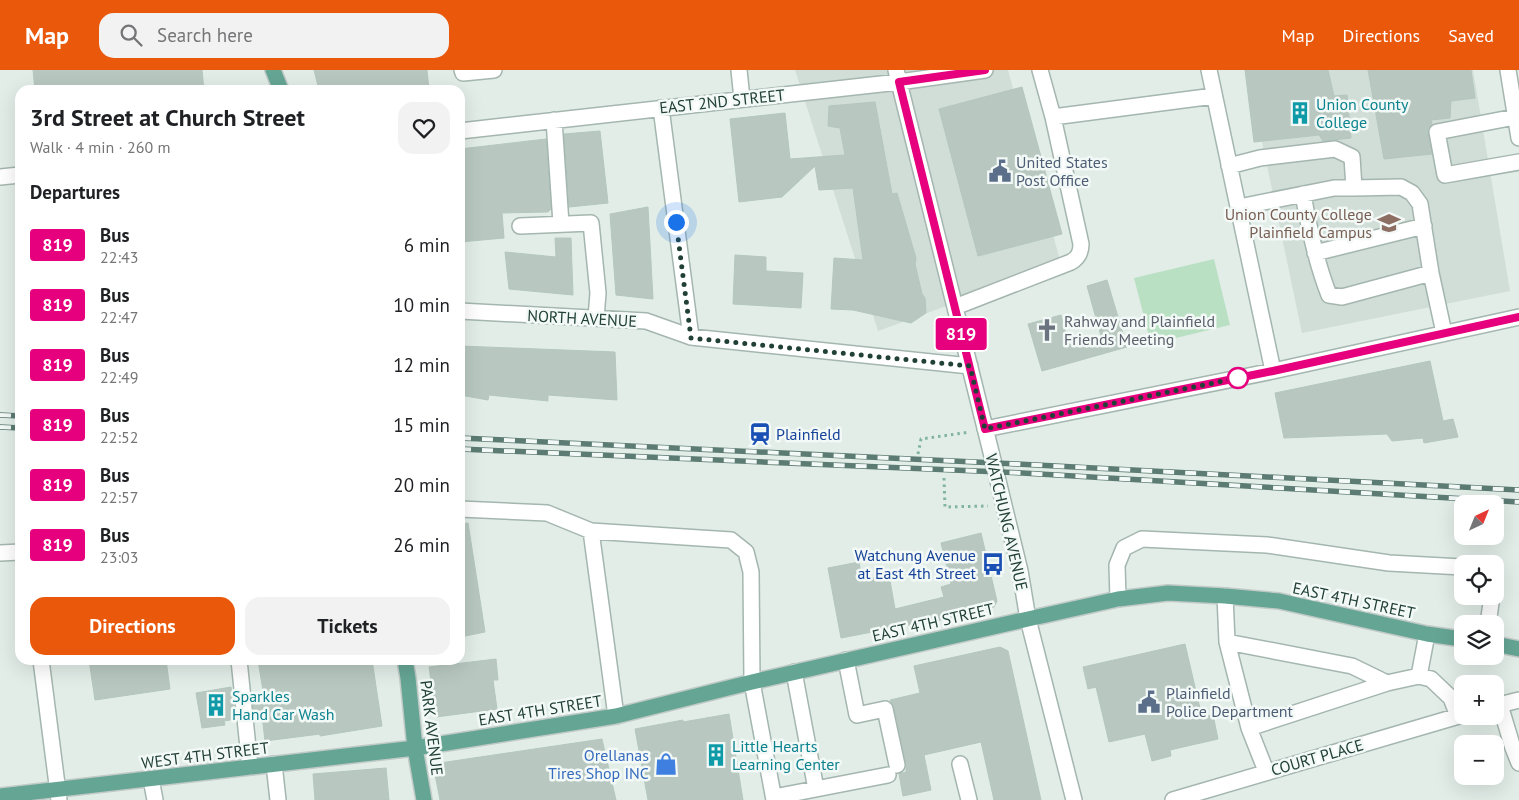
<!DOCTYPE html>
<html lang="en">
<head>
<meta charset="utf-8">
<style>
	:root { --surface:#fff; --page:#f2f2f2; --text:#202124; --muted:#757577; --accent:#ea580c }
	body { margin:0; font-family:"PT Sans",sans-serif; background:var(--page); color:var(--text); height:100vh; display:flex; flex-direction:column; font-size:19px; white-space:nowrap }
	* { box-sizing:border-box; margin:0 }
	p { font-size:16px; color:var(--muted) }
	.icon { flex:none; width:28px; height:28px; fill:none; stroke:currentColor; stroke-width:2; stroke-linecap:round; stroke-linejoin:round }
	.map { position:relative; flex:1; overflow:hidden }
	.drawer { position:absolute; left:15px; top:15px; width:450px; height:580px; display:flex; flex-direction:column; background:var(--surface); border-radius:15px; box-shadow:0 5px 20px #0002 }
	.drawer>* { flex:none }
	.badge { padding:0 10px; border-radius:4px; font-size:18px; line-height:32px }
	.needle { width:32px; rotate:43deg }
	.fabs { position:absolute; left:1454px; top:425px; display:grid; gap:10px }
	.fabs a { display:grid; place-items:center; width:50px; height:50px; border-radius:10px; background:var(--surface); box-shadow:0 5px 20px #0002; font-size:25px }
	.you { position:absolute; width:25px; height:25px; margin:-12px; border:4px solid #fff; border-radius:50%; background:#1a73e8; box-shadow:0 0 0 8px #1a73e833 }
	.map>.badge { position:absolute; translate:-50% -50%; box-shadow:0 0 0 2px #fff }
	h2 { padding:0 15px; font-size:19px; line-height:45px }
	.round { display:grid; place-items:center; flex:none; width:52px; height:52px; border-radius:15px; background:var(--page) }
	.head { display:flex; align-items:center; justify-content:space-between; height:85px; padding:0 15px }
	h1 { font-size:24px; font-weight:600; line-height:38px }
	.primary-button { display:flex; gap:10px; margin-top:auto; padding:10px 15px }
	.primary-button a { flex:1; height:58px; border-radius:15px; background:var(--accent); color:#fff; font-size:20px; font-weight:600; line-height:58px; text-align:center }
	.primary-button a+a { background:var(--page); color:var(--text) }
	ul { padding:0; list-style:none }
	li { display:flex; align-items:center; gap:15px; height:60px; padding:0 15px }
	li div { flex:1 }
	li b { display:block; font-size:19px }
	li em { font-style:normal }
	li .badge { min-width:55px; font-weight:700; text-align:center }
	header { display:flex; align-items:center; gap:30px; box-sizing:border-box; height:70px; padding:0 25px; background:var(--accent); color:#fff }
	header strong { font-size:24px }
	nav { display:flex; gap:28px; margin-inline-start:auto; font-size:18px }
	.search { width:350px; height:45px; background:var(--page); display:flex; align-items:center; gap:12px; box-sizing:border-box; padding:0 18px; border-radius:15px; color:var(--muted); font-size:19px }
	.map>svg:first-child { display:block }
	.built { fill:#d1ddd7 }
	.green { fill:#bae0c4 }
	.building { fill:#b8c8c1; stroke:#b4c7bf }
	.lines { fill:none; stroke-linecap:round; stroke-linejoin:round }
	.minor-casing { stroke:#a4b6af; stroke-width:18 }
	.major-casing { stroke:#c1cac7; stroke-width:18 }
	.path { stroke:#81b3a3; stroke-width:3; stroke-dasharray:2.5 4; stroke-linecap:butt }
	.minor { stroke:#fff; stroke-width:15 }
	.major { stroke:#65a594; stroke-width:15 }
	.rail-casing { stroke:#5c7b72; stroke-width:5.5 }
	.rail { stroke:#f3f9f6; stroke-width:4; stroke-dasharray:11; stroke-linecap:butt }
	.line-casing { stroke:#fff; stroke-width:11 }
	.line { stroke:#e6007e; stroke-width:8 }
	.walk { stroke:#214037; stroke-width:5; stroke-dasharray:0 9 }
	.stop-dot { fill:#fff; stroke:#e6007e; stroke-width:2.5 }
	.labels { text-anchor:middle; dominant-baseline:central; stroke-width:5; stroke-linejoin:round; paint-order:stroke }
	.street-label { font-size:16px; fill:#214037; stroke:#f3f9f6 }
	.culture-label { font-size:16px; fill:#0d838f; stroke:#f3f9f6; text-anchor:start }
	.service-label { font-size:16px; fill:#4e5e75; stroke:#f3f9f6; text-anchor:start }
	.education-label { font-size:16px; fill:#785e54; stroke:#f3f9f6; text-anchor:end }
	.worship-label { font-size:16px; fill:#5b616d; stroke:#f3f9f6; text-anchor:start }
	.transit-label { font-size:16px; fill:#164399; stroke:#f3f9f6; text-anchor:start }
	.shop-label { font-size:16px; fill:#366cbe; stroke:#f3f9f6; text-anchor:end }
</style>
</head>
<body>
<header>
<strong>Map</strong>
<div class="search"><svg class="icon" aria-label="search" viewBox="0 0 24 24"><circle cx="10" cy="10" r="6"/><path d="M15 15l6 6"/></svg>Search here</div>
<nav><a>Map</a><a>Directions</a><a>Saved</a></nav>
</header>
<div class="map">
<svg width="1519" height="730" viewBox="0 0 1519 730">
	<rect width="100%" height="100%" fill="#e2ede8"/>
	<path class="built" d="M795 0H1008L1061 194 878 261Z
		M1247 0H1473L1510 221 1302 263Z"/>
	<path class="green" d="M1214 189 1230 255 1151 274 1134 208Z"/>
	<path class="building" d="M33 0H202L204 20H35Z
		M314 0H427L429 20H319Z
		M1245 0H1328L1334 26 1347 25 1351 68 1323 71 1319 65 1254 72Z
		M1368 0H1471L1475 28 1451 31 1450 48 1431 50 1432 54 1428 58V63L1432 84 1384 89Z
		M1022 17 1062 164 978 186 939 39Z
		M875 32 892 124 897 123 916 188 915 194 922 224 925 228 926 243 911 253 853 240 831 239 834 188 863 190 853 118 819 120 815 96 782 127 739 132 730 49 785 43 790 89 845 85 840 58 828 56 829 36Z
		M600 61 608 133 569 137 564 64Z
		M546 69 551 139 548 142 502 143 504 168 460 172V79Z
		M648 137 653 229 616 225 610 144Z
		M555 168H571L573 225 509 219 505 182 556 187Z
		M735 185 766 187V201L803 203 801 238 733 234Z
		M1107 210 1127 277 1042 301 1028 254 1061 245 1069 275 1101 266 1087 216Z
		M460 276 615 282 617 330 548 325V331L489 325 488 330 460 325Z
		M1430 291 1443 351 1453 349 1458 367 1424 373 1423 368 1392 371 1387 364 1284 368 1275 323Z
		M468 453 485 562 460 567V454Z
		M981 463 997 531 994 537 924 554V552L841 568 828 498 859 492 862 510 889 505 895 539 944 527 941 517 951 514 941 473Z
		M1185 574 1202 647 1213 645 1218 669 1170 680 1171 686 1152 691 1145 664 1109 672 1096 617 1088 619 1083 597Z
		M1000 577 1008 581 1041 730H994L981 672 924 685 931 720 903 726 899 704 906 702V693L894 637 890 630 920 623 914 596Z
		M496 589 498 610H493L497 639 436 647 429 597Z
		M89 590H166L170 619 95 630Z
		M258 590H372L382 656 320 666V664L265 671 262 645 254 646 252 628 264 627Z
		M231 617 236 649 224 651 225 655 202 658 196 623Z
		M729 644 743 730H648L635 659 683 650V652Z
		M602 669 616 730H440L433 694Z
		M386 698 389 730H315L313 704Z"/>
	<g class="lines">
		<defs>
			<path id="minor" d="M462 0 463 3 494 0
				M739 0 742 29
				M896 0 990 378 1020 501 1028 549 1074 730
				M1209 0 1273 301
				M1508 0 1519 68
				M661 38 691 267
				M1053 47 1214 26
				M1515 47 1437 62 1445 105 1519 92
				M554 50 561 154
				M460 61 899 12 985 0
				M1229 96 1260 88 1335 79 1352 87 1354 118H1334L1239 137
				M0 107 20 105
				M1354 118 1401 117 1412 123 1420 134 1431 203 1444 263
				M1303 124C1309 159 1316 192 1329 225L1342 227 1431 203
				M520 156 591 153 598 223 596 248
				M1315 183 1424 156
				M955 237 1071 192C1078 188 1081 183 1081 174L1053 47 1040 0
				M460 241 646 251 691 267 970 296
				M985 359 1273 301 1519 247
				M460 439 547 443 591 461 731 470 746 482 751 502 752 612 774 730
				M591 461 616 646
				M0 483 20 482
				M1225 526 1227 572 1249 658 1266 701
				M1118 529 1117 495 1124 478 1142 469 1267 475 1389 493 1462 497
				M1488 554 1492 526
				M1227 572 1352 596 1387 613
				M41 590 59 730
				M239 590 250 697
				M846 590 857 645 885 639 897 695
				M794 602 816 719
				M1419 606 1427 564
				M1500 635 1513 678 1519 693
				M1495 636 1519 630
				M1249 658 1387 613 1419 606 1431 609 1451 628 1458 646
				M274 694 278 730
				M960 694 969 730
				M151 709 155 730
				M774 727 888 705
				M1173 730 1462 645"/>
			<path id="major" d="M273 0 281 20
				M1495 574 1519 579
				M405 590 408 608 415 678 424 730
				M0 726 415 678 616 646 752 612 1028 549 1118 529 1168 523 1225 526 1279 531 1427 564 1462 569"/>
		</defs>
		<use href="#minor" class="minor-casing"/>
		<use href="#major" class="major-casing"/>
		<path class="path" d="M918 384 921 369 970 362
			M944 408 945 437 988 436"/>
		<use href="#minor" class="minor"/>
		<use href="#major" class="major"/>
		<defs>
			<path id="rail" d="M0 345 20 346
				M0 357 20 358
				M460 368 1017 394 1519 420
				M460 379 1022 403 1519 432"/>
		</defs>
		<use href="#rail" class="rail-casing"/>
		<use href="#rail" class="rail"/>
	</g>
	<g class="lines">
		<defs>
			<path id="line" d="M985 0 899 12 985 359 1273 301 1519 247"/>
		</defs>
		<use href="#line" class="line-casing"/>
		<use href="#line" class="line"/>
		<path class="walk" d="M676 152 691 268 970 296 985 359 1238 308"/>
	</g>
	<defs>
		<symbol id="building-bare" viewBox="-9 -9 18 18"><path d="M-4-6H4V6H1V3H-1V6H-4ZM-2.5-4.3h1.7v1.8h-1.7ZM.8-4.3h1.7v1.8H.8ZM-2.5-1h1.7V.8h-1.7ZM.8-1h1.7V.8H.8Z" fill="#0f9aa8" stroke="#f3f9f6" stroke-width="2.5" paint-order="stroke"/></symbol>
		<symbol id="civic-bare" viewBox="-9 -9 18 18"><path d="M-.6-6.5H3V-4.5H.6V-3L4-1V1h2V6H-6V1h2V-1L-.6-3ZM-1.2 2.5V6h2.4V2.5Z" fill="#5c6f8a" stroke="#f3f9f6" stroke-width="2.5" paint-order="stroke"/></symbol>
		<symbol id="university-bare" viewBox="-9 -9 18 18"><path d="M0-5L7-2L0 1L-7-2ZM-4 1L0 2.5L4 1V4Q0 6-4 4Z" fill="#8d6e63" stroke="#f3f9f6" stroke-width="2.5" paint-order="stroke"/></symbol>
		<symbol id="church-bare" viewBox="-9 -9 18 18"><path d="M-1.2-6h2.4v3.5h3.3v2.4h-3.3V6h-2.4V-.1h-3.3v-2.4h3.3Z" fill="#6b7280" stroke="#f3f9f6" stroke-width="2.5" paint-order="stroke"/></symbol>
		<symbol id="station-bare" viewBox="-9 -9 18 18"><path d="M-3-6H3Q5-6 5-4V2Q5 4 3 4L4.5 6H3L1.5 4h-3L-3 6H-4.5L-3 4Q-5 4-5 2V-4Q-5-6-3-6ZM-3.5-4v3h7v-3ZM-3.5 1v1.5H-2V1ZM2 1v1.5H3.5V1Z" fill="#1a4fb4" stroke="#f3f9f6" stroke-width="2.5" paint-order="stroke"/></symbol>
		<symbol id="bus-bare" viewBox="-9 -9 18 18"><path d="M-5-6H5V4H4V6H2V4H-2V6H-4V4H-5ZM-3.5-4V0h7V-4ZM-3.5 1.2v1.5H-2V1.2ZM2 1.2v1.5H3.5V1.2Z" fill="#1a4fb4" stroke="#f3f9f6" stroke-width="2.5" paint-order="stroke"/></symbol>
		<symbol id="shop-bare" viewBox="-9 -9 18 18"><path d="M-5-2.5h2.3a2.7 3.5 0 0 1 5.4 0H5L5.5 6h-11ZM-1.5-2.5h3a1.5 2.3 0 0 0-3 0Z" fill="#3f7fe0" stroke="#f3f9f6" stroke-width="2.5" paint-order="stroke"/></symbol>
	</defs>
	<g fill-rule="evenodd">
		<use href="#building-bare" x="1284" y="27" width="32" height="32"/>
		<use href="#civic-bare" x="984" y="85" width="32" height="32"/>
		<use href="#university-bare" x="1373" y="137" width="32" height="32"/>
		<use href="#church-bare" x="1031" y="244" width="32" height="32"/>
		<use href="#station-bare" x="744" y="348" width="32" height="32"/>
		<use href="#bus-bare" x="977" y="478" width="32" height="32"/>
		<use href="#civic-bare" x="1133" y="616" width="32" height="32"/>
		<use href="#building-bare" x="200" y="619" width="32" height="32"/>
		<use href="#building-bare" x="700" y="669" width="32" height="32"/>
		<use href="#shop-bare" x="650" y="678" width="32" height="32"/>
	</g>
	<circle class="stop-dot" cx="1238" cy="308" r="10"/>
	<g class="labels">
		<g class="street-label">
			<text transform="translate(722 31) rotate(-6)">EAST 2ND STREET</text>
			<text transform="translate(582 248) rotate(3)">NORTH AVENUE</text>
			<text transform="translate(1007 452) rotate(77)">WATCHUNG AVENUE</text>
			<text transform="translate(1354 530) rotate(12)">EAST 4TH STREET</text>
			<text transform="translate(933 552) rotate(-13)">EAST 4TH STREET</text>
			<text transform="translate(540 640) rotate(-9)">EAST 4TH STREET</text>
			<text transform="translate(432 658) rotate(83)">PARK AVENUE</text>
			<text transform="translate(205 685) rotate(-7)">WEST 4TH STREET</text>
			<text transform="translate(1317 687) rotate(-16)">COURT PLACE</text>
		</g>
		<g class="culture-label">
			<text x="1316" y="34">Union County<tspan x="1316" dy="18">College</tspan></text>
			<text x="232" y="626">Sparkles<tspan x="232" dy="18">Hand Car Wash</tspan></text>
			<text x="732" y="676">Little Hearts<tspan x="732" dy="18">Learning Center</tspan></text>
		</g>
		<g class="service-label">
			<text x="1016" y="92">United States<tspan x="1016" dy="18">Post Office</tspan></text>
			<text x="1166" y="623">Plainfield<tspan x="1166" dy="18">Police Department</tspan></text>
		</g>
		<g class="education-label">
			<text x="1372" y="144">Union County College<tspan x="1372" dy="18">Plainfield Campus</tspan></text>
		</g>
		<g class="worship-label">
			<text x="1064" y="251">Rahway and Plainfield<tspan x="1064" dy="18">Friends Meeting</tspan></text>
		</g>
		<g class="transit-label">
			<text x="776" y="364">Plainfield</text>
			<text x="976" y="485" text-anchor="end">Watchung Avenue<tspan x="976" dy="18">at East 4th Street</tspan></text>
		</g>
		<g class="shop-label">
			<text x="649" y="685">Orellanas<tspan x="649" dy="18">Tires Shop INC</tspan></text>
		</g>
	</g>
</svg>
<div class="fabs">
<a><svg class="needle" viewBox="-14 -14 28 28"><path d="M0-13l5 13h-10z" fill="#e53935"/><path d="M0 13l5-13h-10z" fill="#757577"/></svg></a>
<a><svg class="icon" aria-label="locate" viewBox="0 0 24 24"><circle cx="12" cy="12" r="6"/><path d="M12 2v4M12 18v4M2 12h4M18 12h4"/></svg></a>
<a><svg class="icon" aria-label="layers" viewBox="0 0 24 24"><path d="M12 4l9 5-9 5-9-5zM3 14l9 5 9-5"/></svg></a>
<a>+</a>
<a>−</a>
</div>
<div class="you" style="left:676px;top:152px"></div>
<b class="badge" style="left:961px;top:264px;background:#e6007e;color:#fff">819</b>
<section class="drawer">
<div class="head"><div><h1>3rd Street at Church Street</h1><p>Walk · 4 min · 260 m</p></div><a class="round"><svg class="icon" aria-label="heart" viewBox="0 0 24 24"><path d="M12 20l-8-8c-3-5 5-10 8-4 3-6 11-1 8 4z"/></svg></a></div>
<h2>Departures</h2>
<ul>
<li><span class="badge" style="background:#e6007e;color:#fff">819</span><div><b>Bus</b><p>22:43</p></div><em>6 min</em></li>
<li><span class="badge" style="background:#e6007e;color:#fff">819</span><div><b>Bus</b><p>22:47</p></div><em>10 min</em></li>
<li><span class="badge" style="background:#e6007e;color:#fff">819</span><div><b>Bus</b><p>22:49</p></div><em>12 min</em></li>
<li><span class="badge" style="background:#e6007e;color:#fff">819</span><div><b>Bus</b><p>22:52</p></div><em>15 min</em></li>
<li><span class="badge" style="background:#e6007e;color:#fff">819</span><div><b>Bus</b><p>22:57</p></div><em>20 min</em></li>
<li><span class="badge" style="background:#e6007e;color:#fff">819</span><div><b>Bus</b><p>23:03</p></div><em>26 min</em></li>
</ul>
<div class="primary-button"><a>Directions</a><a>Tickets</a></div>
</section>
</div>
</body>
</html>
